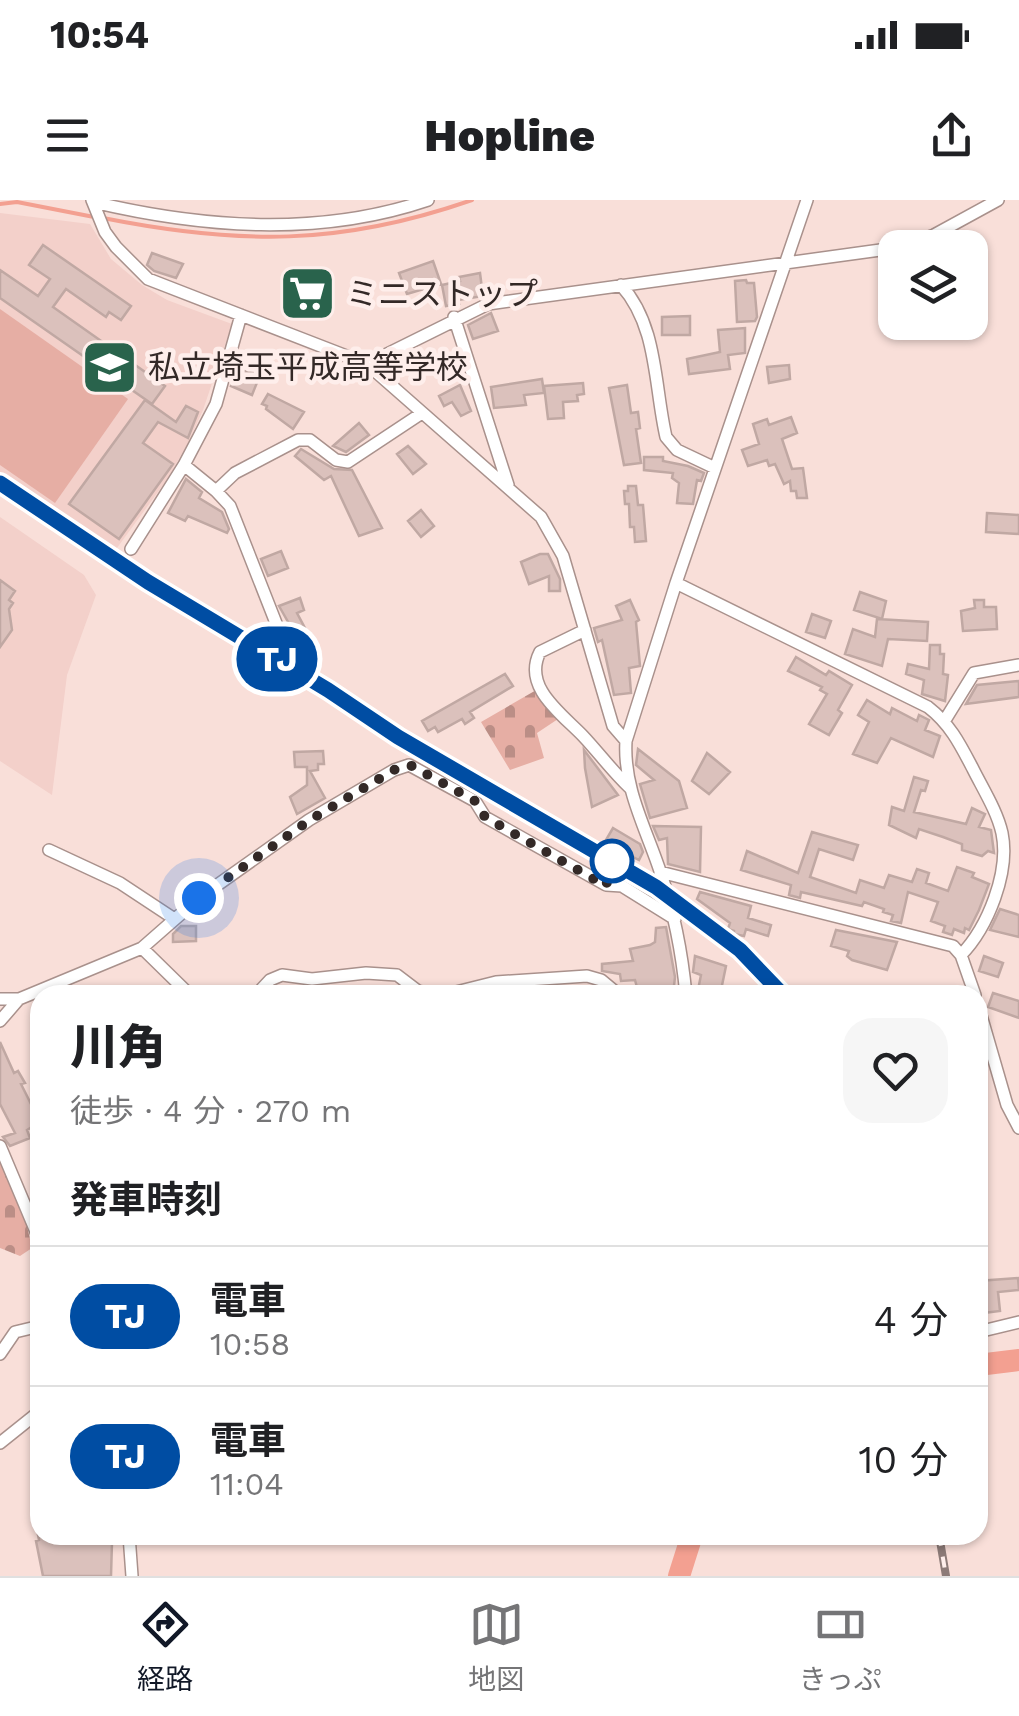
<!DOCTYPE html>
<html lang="ja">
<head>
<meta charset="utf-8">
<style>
	:root { --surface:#fff; --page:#f6f6f6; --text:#202124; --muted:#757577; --line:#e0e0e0; --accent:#111827 }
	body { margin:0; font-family:"Work Sans","Noto Sans JP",sans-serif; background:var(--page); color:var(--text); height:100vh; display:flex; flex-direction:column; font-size:38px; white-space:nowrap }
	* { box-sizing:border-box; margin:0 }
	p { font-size:32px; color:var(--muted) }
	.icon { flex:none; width:55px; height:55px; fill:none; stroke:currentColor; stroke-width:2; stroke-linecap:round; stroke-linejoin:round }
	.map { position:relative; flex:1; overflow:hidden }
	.sheet { position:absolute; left:30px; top:785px; width:958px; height:560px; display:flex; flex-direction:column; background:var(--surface); border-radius:30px; box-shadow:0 2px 8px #0004 }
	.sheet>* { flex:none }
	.badge { padding:0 20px; border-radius:32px; font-size:35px; line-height:65px }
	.controls { position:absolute; left:878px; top:30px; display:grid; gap:20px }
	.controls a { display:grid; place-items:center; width:110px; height:110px; border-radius:20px; background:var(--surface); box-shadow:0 2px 8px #0004; font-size:50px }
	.you { position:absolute; width:50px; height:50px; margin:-25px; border:8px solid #fff; border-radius:50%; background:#1a73e8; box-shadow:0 0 0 15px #1a73e833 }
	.map>.badge { position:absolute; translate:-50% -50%; box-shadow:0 0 0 5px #fff }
	h2 { padding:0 40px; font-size:38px; line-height:90px }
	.round { display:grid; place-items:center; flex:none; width:105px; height:105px; border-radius:30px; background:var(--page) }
	.headline { display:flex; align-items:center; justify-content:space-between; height:170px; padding:0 40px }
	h1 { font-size:48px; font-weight:800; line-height:75px }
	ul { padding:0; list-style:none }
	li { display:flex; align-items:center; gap:30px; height:140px; padding:0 40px; border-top:2px solid var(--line) }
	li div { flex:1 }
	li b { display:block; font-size:38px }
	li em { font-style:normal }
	li .badge { min-width:110px; font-weight:700; text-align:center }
	.status { display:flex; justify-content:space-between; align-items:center; height:70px; padding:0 50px; background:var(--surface); direction:ltr }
	.status svg { height:28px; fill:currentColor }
	header { display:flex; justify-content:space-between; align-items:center; height:130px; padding:0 40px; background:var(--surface); font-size:45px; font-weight:800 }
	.tabs { display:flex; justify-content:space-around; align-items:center; height:140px; border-top:2px solid var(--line); background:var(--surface); font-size:28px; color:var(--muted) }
	.tabs a { display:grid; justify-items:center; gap:5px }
	.tabs .current { color:var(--accent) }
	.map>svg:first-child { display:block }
	.built { fill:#f3d0ca }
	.grass { fill:#e6aea4 }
	.cemetery { fill:url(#cemetery-stones) }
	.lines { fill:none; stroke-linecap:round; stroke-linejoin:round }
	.stream { stroke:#f3a091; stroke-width:4 }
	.river { stroke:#f3a091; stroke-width:22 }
	.building { fill:#dbc1bc; stroke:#c0a8a3; stroke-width:2.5 }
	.street-casing { stroke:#a9918c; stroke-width:14 }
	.street { stroke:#fff; stroke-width:11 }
	.rail-casing { stroke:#8d7b78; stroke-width:8 }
	.rail { stroke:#feeeeb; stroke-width:4; stroke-dasharray:11; stroke-linecap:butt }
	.line-casing { stroke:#fff; stroke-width:22 }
	.line { stroke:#004da3; stroke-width:15 }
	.walk { stroke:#332927; stroke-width:10; stroke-dasharray:0 18 }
	.stop-dot { fill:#fff; stroke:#004da3; stroke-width:5 }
	.labels { text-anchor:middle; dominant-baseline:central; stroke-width:9; stroke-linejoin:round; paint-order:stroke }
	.poi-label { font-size:32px; fill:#332927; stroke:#feeeeb; text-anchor:start }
</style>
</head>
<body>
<div class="status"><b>10:54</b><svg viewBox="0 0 49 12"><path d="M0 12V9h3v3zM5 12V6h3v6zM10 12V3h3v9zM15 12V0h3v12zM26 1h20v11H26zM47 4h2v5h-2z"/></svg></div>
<header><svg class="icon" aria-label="menu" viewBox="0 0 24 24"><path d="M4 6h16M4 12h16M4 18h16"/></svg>Hopline<svg class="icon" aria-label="share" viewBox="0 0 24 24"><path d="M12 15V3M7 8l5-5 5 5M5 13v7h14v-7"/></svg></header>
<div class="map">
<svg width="1019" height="1376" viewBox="0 0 1019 1376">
	<defs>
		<pattern id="cemetery-stones" width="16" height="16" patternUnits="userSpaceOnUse" patternTransform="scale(2.5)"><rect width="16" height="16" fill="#e6aea4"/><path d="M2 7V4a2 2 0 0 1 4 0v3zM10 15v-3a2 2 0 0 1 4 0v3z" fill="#bb8e86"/></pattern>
	</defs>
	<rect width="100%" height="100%" fill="#f9dfd9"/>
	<path class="built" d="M0 13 90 24 111 59 142 85 167 100 232 124 203 210 187 245 166 281 114 352 0 273Z
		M0 317 84 375 96 395 67 475 52 595 0 561Z"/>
	<path class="grass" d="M0 109 128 199 55 303 0 265Z"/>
	<path class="cemetery" d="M538 489 558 519 537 533 544 558 510 570 481 522Z
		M0 956 23 1009 32 1048 20 1056 0 1048Z"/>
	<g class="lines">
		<path class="stream" d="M0 4 17 2 94 17
			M103 18C239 45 340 46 472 0"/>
		<path class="river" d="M978 1165 1019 1160
			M679 1376 692 1335"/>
	</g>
	<path class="building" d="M43 45 131 106 121 120 109 112 106 117 66 89 53 107 165 186 152 204 0 98V70L38 96 50 79 29 65Z
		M152 53 183 64 176 78 154 71 147 65Z
		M433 61 441 84 407 94 399 73Z
		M480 73 483 96 458 100 459 104 446 106 442 85 460 81 459 77Z
		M296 79 325 90 318 109 289 99Z
		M746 80 747 83H754L757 117 755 121 737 122 735 81Z
		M491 113 498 131 473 139 468 125Z
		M690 116V135H662V117Z
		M745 128V153L728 155 730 169 689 174 687 159 720 152 718 130Z
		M789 165 790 179 769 183 767 167Z
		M238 169 260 175 252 195 231 186Z
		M542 179 544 193 524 195 526 205 494 208 491 187Z
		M583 183 584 194 577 195 578 201 563 202 564 218 548 219 544 186Z
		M460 185 471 211 461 216 452 202 444 206 439 196Z
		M627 185 631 213 638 212 640 228 636 229 641 263 624 265 609 188Z
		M268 194 304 212 293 229 266 209 267 206 262 204Z
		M145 200 176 222 186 206 198 212 188 238 158 222 143 243 173 264 119 339 69 304Z
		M791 217 797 233 782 239 792 269 803 268 807 298H797L796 291H791L790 281 784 284 775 264 769 266 767 260 748 266 742 250 759 244 753 224 767 219 769 225Z
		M359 223 369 235 346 252 333 246Z
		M408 246 426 264 413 274 397 254Z
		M301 249 334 269 352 270 382 328 359 336 331 276 324 280 295 256Z
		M644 257H663V261L688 266 704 273 701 281 697 280 693 304 677 303 679 283 672 278 673 273 644 270Z
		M186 279 202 292 199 298 222 312 229 329 227 333 188 316 185 321 168 313Z
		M628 286H636L638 305H643L646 341 635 342 634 327H630L629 304H625L624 291H628Z
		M421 310 434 326 421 337 408 321Z
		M987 313 1019 315V334L986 332Z
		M281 351 288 368 268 376 261 359Z
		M540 354H548L560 379V391H549V376L529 384 521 362Z
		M0 380 15 391 9 400 13 403 9 409 12 430 0 447Z
		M860 392 886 401 882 419 854 410Z
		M300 398 304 410 297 413 314 445 296 453 292 438 296 436 279 406Z
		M630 400 639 420 636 422 640 466 629 468 631 493 614 495 602 440 598 442 594 428 622 420 616 406Z
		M974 400H984V407H996L997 429 963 431 961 411 975 408Z
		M812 414 831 421 825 438 806 432Z
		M877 419 928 422 927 441 888 439 882 466 845 454 853 429 875 437Z
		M930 445H940V454H944L943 474 948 475 945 501 922 494 924 480 906 474 908 464 929 469Z
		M796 457 826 475 829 471 852 485 838 510 842 513 829 535 809 524 827 494 820 490 822 487 788 471Z
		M505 474 513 486 470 512 474 518 465 524 462 519 438 532 435 527 428 531 422 521Z
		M1019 481V497L966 504 977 485Z
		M867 500 890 514 892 508 917 521 919 515 929 520 925 530 940 536 933 557 891 538 877 563 853 554 869 522 858 515Z
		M638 549 679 581 687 608 650 618 640 584 654 580 636 565Z
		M584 550 618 595 592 607 585 568Z
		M323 551 324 564H318V570L310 571 325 598 297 614 290 597 307 585V567H295L294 552Z
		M707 553 730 572 709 594 692 581Z
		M914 577 928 581 925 591 921 590 914 612 966 624 972 608 985 614 979 627 991 630 994 653 988 651 982 656 962 650V644L943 637 919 629 916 638 889 625 892 607 904 611Z
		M653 626 701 627 700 672 668 664 667 638 659 640Z
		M613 628 640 644 643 652 639 660 631 656 629 660 603 645Z
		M812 632 858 645 853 660 819 649 810 677 856 693 860 680 884 688 889 675 912 682 917 669 929 673 926 683 948 691 957 667 974 673 972 677 989 684 979 710 969 730 965 728 964 733 954 729 952 735 943 732 945 726 931 721 938 702 908 692 901 723 891 721 893 715 883 712 884 709 864 702 862 706 801 692 800 698 789 695 791 685 741 670 747 651 798 673Z
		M700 692 751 706 748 718 771 725 768 736 746 729 744 736 734 734V731L728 729 730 723 697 699Z
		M1000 709 1019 715V737L990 730Z
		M181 726H196V741L173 742V734Z
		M666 727 675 777 673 795H639L635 780 621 781 620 774 602 771V764L633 761 630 749 650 745 655 742 656 728Z
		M836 730 897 742 887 770 852 760 847 756 849 751 831 746Z
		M695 756 726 766 720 795H697L701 775 693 772Z
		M984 756 1003 763 998 777 979 771Z
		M993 793 1019 801V818L988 807Z
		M0 842 14 873 18 871 25 883 21 884 40 922 27 930 30 938 10 946 3 937 15 933 0 904Z
		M1018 1078 1019 1090 998 1092 1000 1111 983 1113 978 1081Z
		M38 1335H108L112 1342 111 1376H43L36 1341 39 1340Z"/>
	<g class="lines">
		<defs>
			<path id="street" d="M92 0 105 32 116 47 148 79 367 164 541 317 563 356 613 526 626 541
				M93 2C203 28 319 37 428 0
				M899 48 934 35 998 0
				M621 85C658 126 654 185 666 237L677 250 715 268
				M454 117 508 285
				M367 164 488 104 895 48
				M184 265 216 291 230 306 287 451
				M216 291 235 273 298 240H310L336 260 348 262 422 213
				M131 349 184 265 216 204 241 115
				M676 383 928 507C950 524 960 544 973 569 983 589 997 611 1002 633 1010 672 988 727 961 755
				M585 430 540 452C522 487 562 514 583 536 599 553 613 572 630 588
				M945 520 974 473 1019 465
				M49 650 120 683 173 718
				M660 672 953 746 961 755 975 795
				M142 748 190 795
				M256 795 270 780 282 775 312 779 366 773 397 775 418 791 435 795
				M444 795 496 782 587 776 601 780 619 795
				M686 795C682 753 675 715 661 674 647 630 623 589 626 541L676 383 807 0
				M0 799H19L142 748 199 698 309 620 394 570 409 565 475 601 485 617 606 685 622 686 675 719
				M978 805 1007 905 1019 928
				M0 821 19 799
				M0 946 40 1041
				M978 1132 1019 1122
				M0 1154 15 1132 40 1126
				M0 1243 40 1211
				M129 1335 132 1376"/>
		</defs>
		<use href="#street" class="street-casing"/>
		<use href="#street" class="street"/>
		<defs>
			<path id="rail" d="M0 283 148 382 328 490 398 537 656 687 740 751 783 795
				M939 1335 946 1376"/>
		</defs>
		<use href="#rail" class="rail-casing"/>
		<use href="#rail" class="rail"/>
	</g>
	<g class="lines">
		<defs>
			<path id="line" d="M0 283 148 382 328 490 398 537 656 687 740 750 783 795"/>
		</defs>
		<use href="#line" class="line-casing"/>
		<use href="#line" class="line"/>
		<path class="walk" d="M199 698 310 620 394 570 410 565 475 601 485 617 606 686 612 661"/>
	</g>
	<defs>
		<symbol id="supermarket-square" viewBox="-11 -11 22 22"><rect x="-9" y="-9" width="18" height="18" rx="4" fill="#29634c" stroke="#feeeeb"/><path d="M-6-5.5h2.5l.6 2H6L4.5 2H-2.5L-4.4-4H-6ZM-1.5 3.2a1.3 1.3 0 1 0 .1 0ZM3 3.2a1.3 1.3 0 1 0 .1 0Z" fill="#fff"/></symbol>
		<symbol id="school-square" viewBox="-11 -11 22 22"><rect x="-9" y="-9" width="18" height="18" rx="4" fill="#29634c" stroke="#feeeeb"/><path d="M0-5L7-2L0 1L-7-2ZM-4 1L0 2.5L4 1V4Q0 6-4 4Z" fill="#fff"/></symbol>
	</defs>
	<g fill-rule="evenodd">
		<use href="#supermarket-square" x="276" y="62" width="63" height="63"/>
		<use href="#school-square" x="78" y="136" width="63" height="63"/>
	</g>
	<circle class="stop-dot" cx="612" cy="661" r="20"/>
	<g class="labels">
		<g class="poi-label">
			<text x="346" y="94">ミニストップ</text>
			<text x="148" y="167">私立埼玉平成高等学校</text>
		</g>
	</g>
</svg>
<div class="controls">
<a><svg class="icon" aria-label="layers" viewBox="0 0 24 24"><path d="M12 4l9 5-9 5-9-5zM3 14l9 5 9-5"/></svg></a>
</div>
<div class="you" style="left:199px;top:698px"></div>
<b class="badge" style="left:277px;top:459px;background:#004da3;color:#fff">TJ</b>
<section class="sheet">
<div class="headline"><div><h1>川角</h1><p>徒歩 · 4 分 · 270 m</p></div><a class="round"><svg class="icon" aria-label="heart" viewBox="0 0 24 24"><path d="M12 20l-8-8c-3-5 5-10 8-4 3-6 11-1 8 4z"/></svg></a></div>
<h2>発車時刻</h2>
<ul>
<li><span class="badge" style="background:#004da3;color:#fff">TJ</span><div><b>電車</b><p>10:58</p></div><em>4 分</em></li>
<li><span class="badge" style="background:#004da3;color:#fff">TJ</span><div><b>電車</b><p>11:04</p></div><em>10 分</em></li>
</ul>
</section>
</div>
<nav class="tabs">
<a class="current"><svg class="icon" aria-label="directions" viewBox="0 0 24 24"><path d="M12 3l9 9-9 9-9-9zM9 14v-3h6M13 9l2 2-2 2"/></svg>経路</a>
<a><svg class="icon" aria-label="map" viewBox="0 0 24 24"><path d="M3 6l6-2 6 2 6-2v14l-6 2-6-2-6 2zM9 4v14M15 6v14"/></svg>地図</a>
<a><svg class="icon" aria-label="tickets" viewBox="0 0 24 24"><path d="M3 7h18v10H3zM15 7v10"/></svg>きっぷ</a>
</nav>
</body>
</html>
